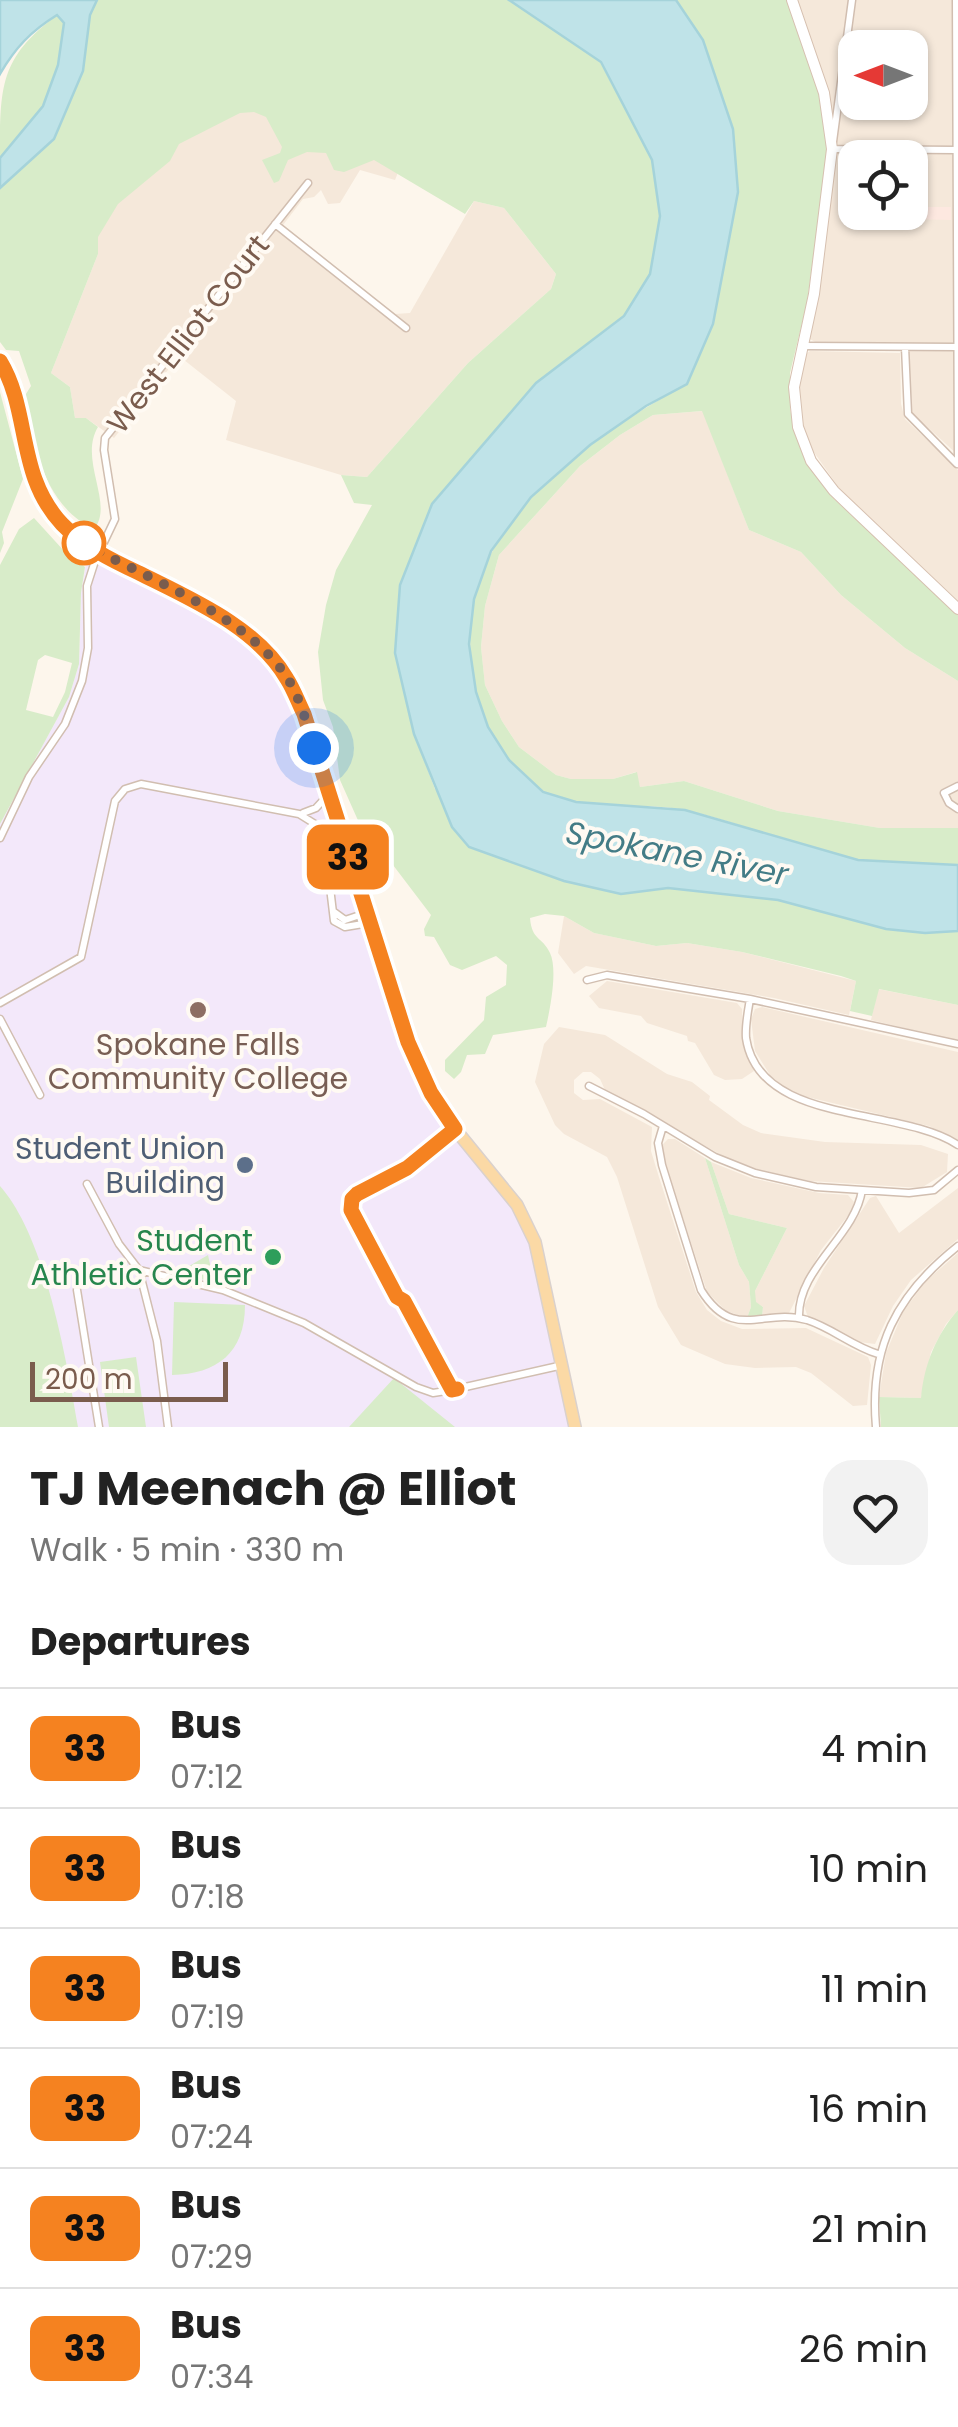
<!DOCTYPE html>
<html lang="en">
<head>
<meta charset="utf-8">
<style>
	:root { --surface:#fff; --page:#f2f2f2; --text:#222; --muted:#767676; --line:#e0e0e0 }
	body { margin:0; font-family:Poppins,sans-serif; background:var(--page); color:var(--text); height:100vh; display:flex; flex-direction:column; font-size:38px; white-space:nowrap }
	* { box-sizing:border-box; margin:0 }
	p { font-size:32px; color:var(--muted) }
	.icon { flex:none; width:55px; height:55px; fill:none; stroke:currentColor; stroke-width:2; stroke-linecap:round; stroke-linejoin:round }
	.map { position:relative; height:1427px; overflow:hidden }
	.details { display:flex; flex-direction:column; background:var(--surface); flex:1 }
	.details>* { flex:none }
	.badge { padding:0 20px; border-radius:15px; font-size:35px; line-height:65px }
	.needle { width:65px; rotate:270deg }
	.controls { position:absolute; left:838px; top:30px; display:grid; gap:20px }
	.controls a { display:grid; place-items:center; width:90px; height:90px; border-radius:20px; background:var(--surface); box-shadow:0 2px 8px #0004; font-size:50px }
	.scale { position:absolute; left:30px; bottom:25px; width:198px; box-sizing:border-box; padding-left:10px; border:5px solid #7a5c4d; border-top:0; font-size:28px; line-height:35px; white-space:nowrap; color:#7a5c4d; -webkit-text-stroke:8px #fffaf3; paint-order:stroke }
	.you { position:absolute; width:50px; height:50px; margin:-25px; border:8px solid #fff; border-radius:50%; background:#1a73e8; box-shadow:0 0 0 15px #1a73e833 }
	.map>.badge { position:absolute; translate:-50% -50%; box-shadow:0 0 0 5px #fff }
	h2 { padding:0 30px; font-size:38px; line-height:90px }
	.round { display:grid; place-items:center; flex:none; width:105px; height:105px; border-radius:30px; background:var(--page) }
	.summary { display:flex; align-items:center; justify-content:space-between; height:170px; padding:0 30px }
	h1 { font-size:48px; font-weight:700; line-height:75px }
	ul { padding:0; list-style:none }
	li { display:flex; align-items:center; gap:30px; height:120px; padding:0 30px; border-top:2px solid var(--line) }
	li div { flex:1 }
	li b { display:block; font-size:38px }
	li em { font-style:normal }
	li .badge { min-width:110px; font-weight:700; text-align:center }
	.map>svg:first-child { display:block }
	.residential { fill:#f5e8da; fill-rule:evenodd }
	.commercial { fill:#fde8e0 }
	.education { fill:#f3e8fa }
	.green { fill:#d8ecc9; fill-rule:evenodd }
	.water { fill:#bfe3e8; stroke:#a5d3da; stroke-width:2.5 }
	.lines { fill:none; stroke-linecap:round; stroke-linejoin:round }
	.street-casing { stroke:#d1beb0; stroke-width:9 }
	.secondary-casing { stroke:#d6c0b0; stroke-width:12 }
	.primary-casing { stroke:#dad1cd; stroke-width:14 }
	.street { stroke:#fff; stroke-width:6 }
	.secondary { stroke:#fff; stroke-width:10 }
	.primary { stroke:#fbd9a5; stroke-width:11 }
	.line-casing { stroke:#fff; stroke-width:22 }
	.line { stroke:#f58220; stroke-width:15 }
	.walk { stroke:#7a5c4d; stroke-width:10; stroke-dasharray:0 18 }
	.stop-dot { fill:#fff; stroke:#f58220; stroke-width:5 }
	.education-dot { fill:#8d6e63; stroke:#fffaf3; stroke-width:4 }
	.service-dot { fill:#5c6f8a; stroke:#fffaf3; stroke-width:4 }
	.leisure-dot { fill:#2e9e5b; stroke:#fffaf3; stroke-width:4 }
	.labels { text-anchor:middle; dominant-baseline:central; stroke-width:8; stroke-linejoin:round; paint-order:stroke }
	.street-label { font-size:30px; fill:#7a5c4d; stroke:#fffaf3 }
	.education-label { font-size:30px; fill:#785e54; stroke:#fffaf3 }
	.service-label { font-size:30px; fill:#4e5e75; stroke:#fffaf3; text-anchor:end }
	.leisure-label { font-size:30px; fill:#27864d; stroke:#fffaf3; text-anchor:end }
	.water-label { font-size:32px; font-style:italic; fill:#437c86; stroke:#fffaf3 }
</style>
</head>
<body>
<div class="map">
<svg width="958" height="1427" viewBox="0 0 958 1427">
	<rect width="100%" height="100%" fill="#fdf6ec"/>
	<path class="residential" d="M797 0H958V455L912 413 908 343 815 342 810 339 836 161 832 117ZM855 48H910V102H855ZM855 158H910V212H855Z
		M222 101 410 142 395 180 360 170 340 203 328 204 321 190 314 197 303 199 283 225 395 314 410 313 474 201 504 208 556 274 551 289 468 363 367 477 341 475 226 440 236 401 179 356 114 438 86 418H75L70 387 51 373 98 254 96 199Z
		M810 351 900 353 901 404 905 419 958 470V604L844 495 811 448 802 423 799 392 803 356Z
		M703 411 749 530 801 552 841 595 905 648 958 681V828H880L778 811 684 781 640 787 636 772 613 779H571L556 775 519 747 502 721 485 685 481 647 485 606 499 555 580 466 620 435 653 415Z
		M564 916 594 933 656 946 687 943 742 952 856 981 849 1015 774 998 586 966 574 974 558 953Z
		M607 981 737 1003 742 1009 743 1045 754 1071 742 1079 725 1080 714 1075 695 1043 688 1041 687 1036 647 1023 641 1016 599 1008 589 996Z
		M878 989 958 1005V1041L871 1020Z
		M762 1007 958 1052V1140L929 1126 803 1096 786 1089 770 1075 755 1051 751 1019 755 1009Z
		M559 1027 605 1035 667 1074 692 1082 710 1096 709 1100 743 1125 761 1133 825 1142 921 1145 948 1154 947 1172 921 1188 810 1181 760 1170 725 1157 605 1090 600 1079 591 1072H583L574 1080V1093L583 1100 600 1099 652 1127 651 1151 658 1174 696 1292 707 1310 721 1321 742 1329 806 1328 868 1357 871 1365 867 1405 853 1406 811 1373 796 1367 755 1368 725 1364 681 1345 658 1307 617 1177 607 1157 564 1134 555 1125 535 1082 544 1044Z
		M668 1139H675L705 1158 739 1265 749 1282 751 1307 747 1318 726 1311 707 1292 664 1159 661 1146Z
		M711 1162 751 1178 819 1193 848 1195 854 1202 851 1212 821 1250 788 1315 762 1317 763 1307 755 1302V1291L787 1228 729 1214Z
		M958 1188V1239L911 1280 893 1306 875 1344 859 1342 808 1317 804 1306 824 1268 870 1198 876 1196 899 1233Z
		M958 1253V1310L946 1324 931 1352 921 1398 879 1397 886 1353 903 1312 926 1281Z"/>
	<path class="commercial" d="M911 207H951V220L911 219Z"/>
	<path class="education" d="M94 553 137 572 252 639 287 678 372 932 431 1093 494 1174 535 1242 575 1427H59L0 1224V824L69 697 79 664 81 593 87 558Z"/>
	<path class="green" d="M97 0H509L600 62 652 160 661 216 650 274 624 316 536 383 395 653 414 734 435 789 621 894 668 888 778 900 886 929 925 933 958 931V1005L879 989 872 1016 850 1011 856 981 841 976 742 952 687 943 656 946 594 933 564 916 545 914 530 918C532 941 542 936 550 953 558 970 550 1009 546 1027L493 1035 485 1054 467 1055 461 1072 454 1079 445 1071V1060L484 1020 486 997 506 985 507 965 496 956 462 970 450 965 434 937 425 936 424 929 431 915 393 865 377 863 340 780 333 727 323 700 318 652 326 605 336 570 372 505 354 503 341 475 367 477 468 363 551 289 556 274 504 208 474 201 465 214 374 160 344 172 334 170 326 153 307 152 288 160 279 181 274 183 262 160 280 153 282 147 266 117 254 112 240 113 179 144 170 161 118 204 98 237V254L51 373 70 387 75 418H86L98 427C78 460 115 504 94 529 44 506 34 445 24 397L31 386 19 351 6 350 0 342V188L54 139 83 71 90 15Z
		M676 0H789L823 102 828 149 807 302 790 373V409L796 437 807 463 834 499 958 614V681L905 648 841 595 801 552 749 530 702 411 653 415 620 435 580 466 499 555 485 606 481 647 485 685 502 721 519 747 556 775 571 779H613L637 772 640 787 684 781 778 811 880 828H958V865C926 863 891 865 859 861 803 852 741 821 684 810 643 801 575 813 541 790 507 766 481 724 475 683 470 655 467 628 474 600 495 502 605 429 687 384L703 40Z
		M57 15 64 22 58 65 43 106 0 158C0 85 0 58 57 15Z
		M0 392 23 479 2 532 4 543 0 553Z
		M34 518 65 552 85 567 81 593 79 664 69 697 0 824V565L19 529ZM45 655 72 663 65 692 53 717 26 710 38 660Z
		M705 1158 711 1162 729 1214 787 1228 755 1291 756 1302 763 1307 762 1317 747 1318 751 1307 749 1282 739 1265Z
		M0 1186C46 1238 66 1359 78 1427H0Z
		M208 1255 214 1282 182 1275 184 1269Z
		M174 1302 245 1305C245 1353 217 1374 172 1375Z
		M958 1310V1427H881L879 1397 921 1398C924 1365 936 1335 958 1310Z
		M136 1357 146 1427H109L100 1362Z
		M394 1378 455 1427H349Z"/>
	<path class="water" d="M0 0H97L90 15 83 71 54 139 0 188V158L43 106 58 65 64 23 57 15C31 31 15 48 0 74Z
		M509 0H676L703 40 733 129 738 192 713 324 687 384 646 406 590 445 531 497 491 551 474 599 469 644 476 692 488 727 509 760 543 792 576 802 685 810 858 860 958 865V931L925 933 886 929 778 900 668 888 621 894 564 881 469 847 452 827 414 734 395 653 400 585 432 504 536 383 624 316 650 274 660 216 652 160 601 62Z"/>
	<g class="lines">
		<defs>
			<path id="street" d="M852 0 832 149 956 150
				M956 0 958 464
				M275 224 406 328
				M804 346 957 347
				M905 347 908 414 957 464
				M958 786 944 793 949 803 958 809
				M303 813 316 808 328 795
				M0 838 29 777 65 724 82 681 88 648 87 586 95 561 115 519 104 450 105 438 308 183
				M334 912 345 920 366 913
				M587 980 607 975 750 999 958 1044
				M750 999C748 1011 745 1025 746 1038 759 1126 900 1106 958 1145
				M0 1003 81 957 115 801 125 789 141 784 299 814 323 829 334 921 345 927 369 923
				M0 1019 40 1095
				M589 1086 644 1114 715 1157 755 1173 816 1187 909 1193 934 1190 958 1170
				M663 1126 658 1143 662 1165 701 1290C734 1343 763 1307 807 1320 832 1328 852 1346 878 1354
				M87 1184 119 1244 139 1270 223 1290 304 1323 416 1387 433 1393 452 1390 563 1365
				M139 1270 157 1341 168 1427
				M77 1290 99 1427
				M799 1318C797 1268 855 1237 862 1190
				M876 1427C869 1348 896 1295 958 1246"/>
			<path id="secondary" d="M792 0 824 93 832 149 814 294 794 387 798 427 811 461 834 491 958 609"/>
			<path id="primary" d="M0 361C31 412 16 475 62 524 83 546 111 560 139 573 191 599 257 627 287 679 294 690 298 702 303 714L407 1041 431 1093 455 1129 517 1205 535 1242 575 1427"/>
		</defs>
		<use href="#street" class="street-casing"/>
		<use href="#secondary" class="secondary-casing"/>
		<use href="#primary" class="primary-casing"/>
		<use href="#street" class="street"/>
		<use href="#secondary" class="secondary"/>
		<use href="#primary" class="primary"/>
	</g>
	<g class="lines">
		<defs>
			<path id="line" d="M0 361C31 412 16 475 62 524 83 546 111 560 139 573 191 599 257 627 287 679 294 690 298 702 304 714L408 1042 431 1093 455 1129 407 1168 357 1194 352 1199 351 1210 397 1297 404 1301 452 1390 457 1389"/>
		</defs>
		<use href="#line" class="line-casing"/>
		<use href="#line" class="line"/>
		<path class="walk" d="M84 543C140 576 244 613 286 676 300 697 307 724 314 748"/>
	</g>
	<circle class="stop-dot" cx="84" cy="543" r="20"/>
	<circle class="education-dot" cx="198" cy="1010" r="10"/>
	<circle class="service-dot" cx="245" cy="1165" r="10"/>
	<circle class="leisure-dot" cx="273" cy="1257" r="10"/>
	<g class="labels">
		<g class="street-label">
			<text transform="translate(188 334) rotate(-52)">West Elliot Court</text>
		</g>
		<g class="education-label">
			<text x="198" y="1044">Spokane Falls<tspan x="198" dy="34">Community College</tspan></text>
		</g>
		<g class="service-label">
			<text x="225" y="1148">Student Union<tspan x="225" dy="34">Building</tspan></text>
		</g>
		<g class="leisure-label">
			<text x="253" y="1240">Student<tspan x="253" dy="34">Athletic Center</tspan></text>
		</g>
		<g class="water-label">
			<text transform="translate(677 853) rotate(11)">Spokane River</text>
		</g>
	</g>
</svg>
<div class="controls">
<a><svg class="needle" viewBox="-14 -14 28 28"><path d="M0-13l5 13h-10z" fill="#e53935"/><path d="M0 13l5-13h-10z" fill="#767676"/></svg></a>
<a><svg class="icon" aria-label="locate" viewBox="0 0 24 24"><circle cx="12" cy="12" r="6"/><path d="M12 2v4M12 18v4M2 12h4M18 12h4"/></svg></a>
</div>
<div class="scale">200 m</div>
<div class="you" style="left:314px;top:748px"></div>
<b class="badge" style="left:348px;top:857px;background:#f58220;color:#111">33</b>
</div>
<section class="details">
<div class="summary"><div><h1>TJ Meenach @ Elliot</h1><p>Walk · 5 min · 330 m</p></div><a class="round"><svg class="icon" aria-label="heart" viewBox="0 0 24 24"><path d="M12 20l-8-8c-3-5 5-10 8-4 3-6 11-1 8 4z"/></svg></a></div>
<h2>Departures</h2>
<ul>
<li><span class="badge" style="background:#f58220;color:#111">33</span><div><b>Bus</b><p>07:12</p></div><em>4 min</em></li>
<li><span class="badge" style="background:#f58220;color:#111">33</span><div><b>Bus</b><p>07:18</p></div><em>10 min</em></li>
<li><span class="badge" style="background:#f58220;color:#111">33</span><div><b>Bus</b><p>07:19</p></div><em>11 min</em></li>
<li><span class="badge" style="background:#f58220;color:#111">33</span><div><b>Bus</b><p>07:24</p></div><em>16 min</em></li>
<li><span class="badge" style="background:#f58220;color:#111">33</span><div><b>Bus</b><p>07:29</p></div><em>21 min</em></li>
<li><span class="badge" style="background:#f58220;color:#111">33</span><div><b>Bus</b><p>07:34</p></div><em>26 min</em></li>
</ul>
</section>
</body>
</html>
